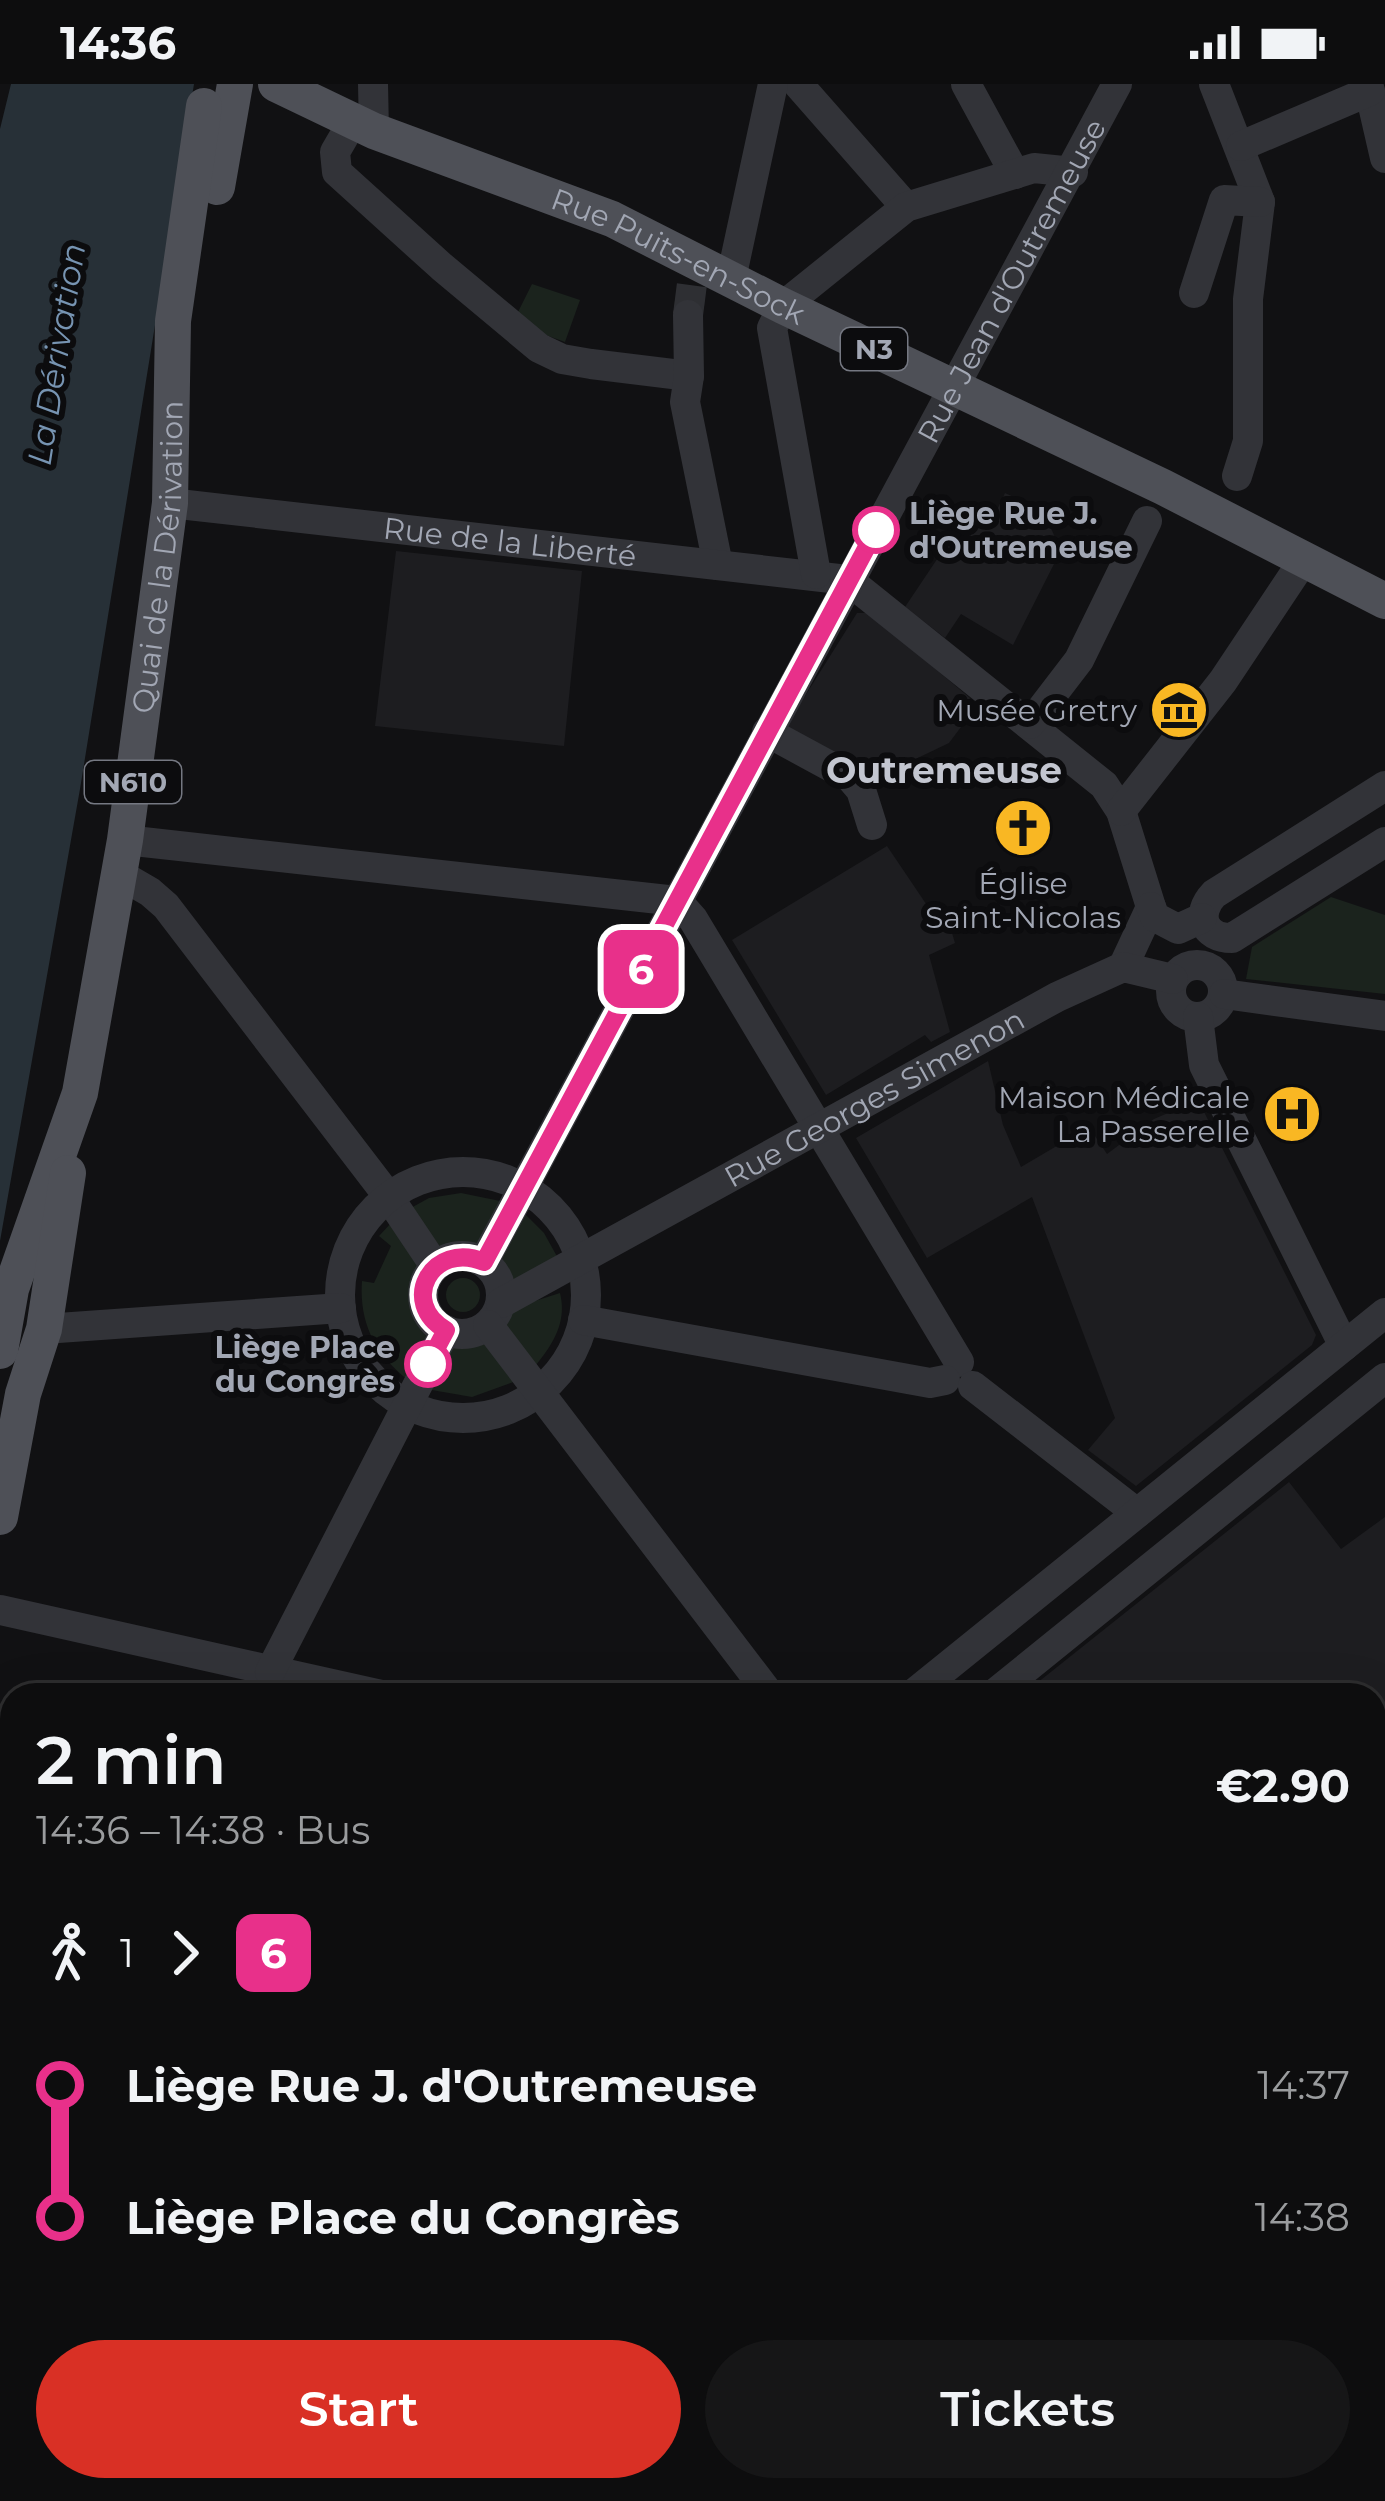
<!DOCTYPE html>
<html lang="en">
<head>
<meta charset="utf-8">
<style>
	:root { --surface:#0d0d0e; --page:#161617; --text:#f1f3f6; --muted:#9a9c9e; --line:#2d2d2e; --accent:#d93025 }
	body { margin:0; font-family:Montserrat,sans-serif; background:var(--page); color:var(--text); height:100vh; display:flex; flex-direction:column; font-size:45px; white-space:nowrap }
	* { box-sizing:border-box; margin:0 }
	p { font-size:39px; color:var(--muted) }
	.icon { flex:none; width:66px; height:66px; fill:none; stroke:currentColor; stroke-width:2; stroke-linecap:round; stroke-linejoin:round }
	.map { position:relative; flex:1; overflow:hidden }
	.details { position:absolute; left:0px; top:1599px; width:1386px; height:819px; display:flex; flex-direction:column; background:var(--surface); border-radius:36px 36px 0 0; box-shadow:0 12px 48px #0002,0 0 0 3px var(--line) }
	.details>* { flex:none }
	.badge { padding:0 24px; border-radius:18px; font-size:42px; line-height:78px }
	.map>.badge { position:absolute; translate:-50% -50%; box-shadow:0 0 0 6px #fff }
	.legs { display:flex; align-items:center; gap:18px; height:132px; padding:0 36px; font-size:39px }
	.legs p { margin-inline-start:auto }
	.headline { display:flex; align-items:center; justify-content:space-between; height:204px; padding:0 36px }
	h1 { font-size:66px; font-weight:600; line-height:90px }
	.cta { display:flex; gap:24px; margin-top:auto; padding:24px 36px }
	.cta a { flex:1; height:138px; border-radius:72px; background:var(--accent); color:#fff; font-size:48px; font-weight:600; line-height:138px; text-align:center }
	.cta a+a { background:var(--page); color:var(--text) }
	ul { padding:0 36px; list-style:none }
	li { display:flex; align-items:center; gap:42px; height:132px; font-size:45px }
	li i { display:grid; place-items:center; width:18px; height:100%; margin:0 15px; background:currentColor }
	li i::after { content:''; width:30px; height:30px; margin:-15px; border:9px solid; border-radius:50%; background:var(--surface) }
	li p { margin-inline-start:auto }
	li:first-child i { background:linear-gradient(#0000 50%,currentColor 0) }
	li:last-child i { background:linear-gradient(currentColor 50%,#0000 0) }
	.status { display:flex; justify-content:space-between; align-items:center; height:84px; padding:0 60px; background:var(--surface); direction:ltr }
	.status svg { height:33px; fill:currentColor }
	.map>svg:first-child { display:block }
	.built { fill:#1d1d20 }
	.green { fill:#1b231d }
	.water { fill:#273037 }
	.lines { fill:none; stroke-linecap:round; stroke-linejoin:round }
	.ferry { stroke:#7794b2; stroke-width:3; stroke-dasharray:15 12; stroke-linecap:butt }
	.minor-tunnel { stroke:#2e2f33; stroke-width:30; stroke-dasharray:30 15; stroke-linecap:butt }
	.minor { stroke:#323338; stroke-width:30 }
	.major { stroke:#4e5057; stroke-width:36 }
	.line-1-casing { stroke:#fff; stroke-width:27 }
	.line-1 { stroke:#e8308a; stroke-width:18 }
	.stop-1-dot { fill:#fff; stroke:#e8308a; stroke-width:6 }
	.labels { text-anchor:middle; dominant-baseline:central; stroke-width:12; stroke-linejoin:round; paint-order:stroke }
	.shield { fill:#0c0c0e; stroke:#757882; stroke-width:3 }
	.shield-label { font-size:27px; font-weight:bold; fill:#a2a7b4 }
	.street-label { font-size:30px; fill:#a2a7b4; stroke:#0c0c0e }
	.stop-label { font-size:30px; font-weight:bold; fill:#a2a7b4; stroke:#0c0c0e; text-anchor:start }
	.poi-label { font-size:30px; fill:#a2a7b4; stroke:#0c0c0e; text-anchor:end }
	.water-label { font-size:33px; font-style:italic; fill:#7794b2; stroke:#0c0c0e }
	.quarter-label { font-size:36px; font-weight:bold; fill:#c3c6d0; stroke:#0c0c0e }
</style>
</head>
<body>
<div class="status"><b>14:36</b><svg viewBox="0 0 49 12"><path d="M0 12V9h3v3zM5 12V6h3v6zM10 12V3h3v9zM15 12V0h3v12zM26 1h20v11H26zM47 4h2v5h-2z"/></svg></div>
<div class="map">
<svg width="1385" height="2417" viewBox="0 0 1385 2417">
	<rect width="100%" height="100%" fill="#111113"/>
	<path class="built" d="M1005 409 1029 420 1025 429 1050 442 1057 458 1054 480 1013 561 961 530 945 554 905 523 970 426 992 437Z
		M396 467 582 487 564 662 375 642Z
		M857 529H869L970 614 962 628 967 635 949 659 903 681 861 693 780 652Z
		M887 762 945 848 952 849 955 859 929 871 950 948 931 958 925 951 826 1011 732 856Z
		M988 977 1003 1041 1021 1083 1089 1043 1107 1070 1154 1035 1198 1016 1316 1251 1312 1261 1136 1402 1088 1366 1115 1334 1032 1113 927 1174 856 1054Z
		M1289 1398 1341 1465 1385 1433V1726L1374 1734V1611H1022Z"/>
	<path class="green" d="M532 200 580 216 565 258 529 245 515 234Z
		M1331 813 1385 831V910L1246 895 1252 863Z
		M461 1109 505 1118 480 1164 457 1161 442 1165 409 1125 429 1114Z
		M523 1128 544 1149 559 1176 511 1202 497 1175Z
		M393 1137 422 1182C407 1207 412 1230 432 1251L408 1296C375 1270 359 1239 362 1197L374 1199 391 1162 379 1152Z
		M446 1211a17 17 0 1 1 34 0a17 17 0 1 1-34 0Z
		M560 1209C567 1237 554 1259 536 1281L501 1243 510 1225Z
		M486 1255 516 1297 472 1313 426 1305 451 1260 467 1261Z"/>
	<path class="water" d="M11 0H194L80 705 0 1157V45Z
		M1385 2156V2417H1017L1032 2406H1374V2164Z"/>
	<g class="lines">
		<path class="ferry" d="M1374 2202 1385 2196
			M1029 2417 1043 2406"/>
		<path class="minor-tunnel" d="M688 231 693 192"/>
		<g class="minor">
			<path d="M373 0 374 47"/>
			<path d="M798 0 906 123"/>
			<path d="M966 0 1015 90"/>
			<path d="M1214 0 1260 118 1248 215V357L1237 392"/>
			<path d="M1368 0 1385 74"/>
			<path d="M353 37 335 68 337 88 442 183 539 264 562 275 591 280 689 292"/>
			<path d="M1241 62 1370 7"/>
			<path d="M731 195 773 0"/>
			<path d="M1194 209 1224 116 1260 118"/>
			<path d="M688 231 689 292 685 318 718 481"/>
			<path id="s1" d="M170 419 848 496 1104 701 1121 727 1151 823 1123 883"/>
			<path d="M816 490 772 244 783 222 906 123 1034 84 1073 88"/>
			<path d="M1030 640 1079 576 1147 437"/>
			<path d="M767 648 850 693 861 706 872 741"/>
			<path d="M1385 702 1214 810C1195 830 1203 854 1232 854L1385 758"/>
			<path d="M1121 727 1223 597 1305 474"/>
			<path d="M125 756 677 817 693 835 959 1278"/>
			<path d="M119 790 150 808 166 822 388 1112 435 1182"/>
			<path d="M1151 823 1155 833 1178 845 1202 834"/>
			<circle cx="1197" cy="907" r="26"/>
			<path d="M1224 910 1385 932"/>
			<path d="M1198 933 1204 981 1344 1262"/>
			<circle cx="463" cy="1211" r="123"/>
			<circle cx="462" cy="1211" r="39"/>
			<path id="s2" d="M484 1177 1117 0"/>
			<path id="s3" d="M501 1219 1057 913 1123 883 1173 895"/>
			<path d="M583 1236 930 1299 945 1296"/>
			<path d="M488 1241 770 1611"/>
			<path d="M44 1245 341 1224"/>
			<path d="M973 1302 1137 1429"/>
			<path d="M0 1526 381 1611"/>
			<path d="M270 1588 446 1246"/>
			<path d="M912 1611 1385 1229"/>
			<path d="M993 1611 1385 1294"/>
			<path d="M1374 1941 1385 1936"/>
			<path d="M0 1967 12 1969"/>
			<path d="M1374 2113 1385 2105"/>
			<path d="M0 2340 12 2330"/>
			<path d="M569 2406 577 2417"/>
			<path d="M841 2406 849 2417"/>
			<path d="M1364 2406 1372 2417"/>
			<path d="M98 2417 112 2406"/>
			<path d="M949 2417 964 2406"/>
		</g>
		<g class="major">
			<path id="s4" d="M276 0 374 47 612 135 783 222 1163 403 1385 517"/>
			<path d="M217 103 235 0"/>
			<path id="s5" d="M0 1267 11 1205 80 1009 125 756 170 419 173 237 204 22"/>
			<path d="M0 1433 23 1310 44 1245 68 1089"/>
		</g>
	</g>
	<g class="lines">
		<defs>
			<path id="line-1" d="M428 1280 446 1246C398 1219 432 1156 484 1178L876 446"/>
		</defs>
		<use href="#line-1" class="line-1-casing"/>
		<use href="#line-1" class="line-1"/>
	</g>
	<defs>
		<symbol id="museum-disc" viewBox="-11 -11 22 22"><circle r="9.5" fill="#f9b723" stroke="#0c0c0e"/><path d="M0-6L6-3V-2H-6V-3ZM-5-1h2V3h-2ZM-1-1h2V3h-2ZM3-1h2V3H3ZM-6 4H6V6H-6Z" fill="#111"/></symbol>
		<symbol id="church-disc" viewBox="-11 -11 22 22"><circle r="9.5" fill="#f9b723" stroke="#0c0c0e"/><path d="M-1.2-6h2.4v3.5h3.3v2.4h-3.3V6h-2.4V-.1h-3.3v-2.4h3.3Z" fill="#111"/></symbol>
		<symbol id="hospital-disc" viewBox="-11 -11 22 22"><circle r="9.5" fill="#f9b723" stroke="#0c0c0e"/><path d="M-5-5h3v3.5h4V-5h3V5h-3V1.5h-4V5h-3Z" fill="#111"/></symbol>
	</defs>
	<g fill-rule="evenodd">
		<use href="#museum-disc" x="1146" y="593" width="66" height="66"/>
		<use href="#church-disc" x="990" y="711" width="66" height="66"/>
		<use href="#hospital-disc" x="1259" y="997" width="66" height="66"/>
	</g>
	<g class="stop-1-dot">
		<circle cx="876" cy="446" r="21"/>
		<circle cx="428" cy="1280" r="21"/>
	</g>
	<g class="labels">
		<g class="shield">
			<rect x="841" y="244" width="66" height="42" rx="9"/>
			<rect x="85" y="677" width="96" height="42" rx="9"/>
		</g>
		<g class="shield-label">
			<text x="874" y="265">N3</text>
			<text x="133" y="698">N610</text>
		</g>
		<g class="street-label">
			<text stroke="none"><textPath href="#s4" startOffset="438">Rue Puits-en-Sock</textPath></text>
			<text stroke="none"><textPath href="#s2" startOffset="1113">Rue Jean d'Outremeuse</textPath></text>
			<text stroke="none"><textPath href="#s1" startOffset="342">Rue de la Liberté</textPath></text>
			<text stroke="none"><textPath href="#s5" startOffset="813">Quai de la Dérivation</textPath></text>
			<text stroke="none"><textPath href="#s3" startOffset="426">Rue Georges Simenon</textPath></text>
		</g>
		<g class="stop-label">
			<text x="909" y="429">Liège Rue J.<tspan x="909" dy="34">d'Outremeuse</tspan></text>
			<text x="395" y="1263" text-anchor="end">Liège Place<tspan x="395" dy="34">du Congrès</tspan></text>
		</g>
		<g class="poi-label">
			<text x="1137" y="626">Musée Gretry</text>
			<text x="1023" y="799" text-anchor="middle">Église<tspan x="1023" dy="34">Saint-Nicolas</tspan></text>
			<text x="1250" y="1013">Maison Médicale<tspan x="1250" dy="34">La Passerelle</tspan></text>
		</g>
		<g class="water-label">
			<text transform="translate(56 270) rotate(-81)">La Dérivation</text>
		</g>
		<g class="quarter-label">
			<text x="944" y="686">Outremeuse</text>
		</g>
	</g>
</svg>
<b class="badge" style="left:641px;top:885px;background:#e8308a;color:#fff">6</b>
<section class="details">
<div class="headline"><div><h1>2 min</h1><p>14:36 – 14:38 · Bus</p></div><b>€2.90</b></div>
<div class="legs"><svg class="icon" aria-label="walk" viewBox="0 0 24 24"><circle cx="13" cy="4" r="2"/><path d="M13 8l-2 6 4 7M11 14l-3 7M7 12l3-4h3l4 4"/></svg>1<svg class="icon" aria-label="forward" viewBox="0 0 24 24"><path d="M9 5l7 7-7 7"/></svg><b class="badge" style="background:#e8308a;color:#fff">6</b></div>
<ul>
<li><i style="color:#e8308a"></i><b>Liège Rue J. d'Outremeuse</b><p>14:37</p></li>
<li><i style="color:#e8308a"></i><b>Liège Place du Congrès</b><p>14:38</p></li>
</ul>
<div class="cta"><a>Start</a><a>Tickets</a></div>
</section>
</div>
</body>
</html>
